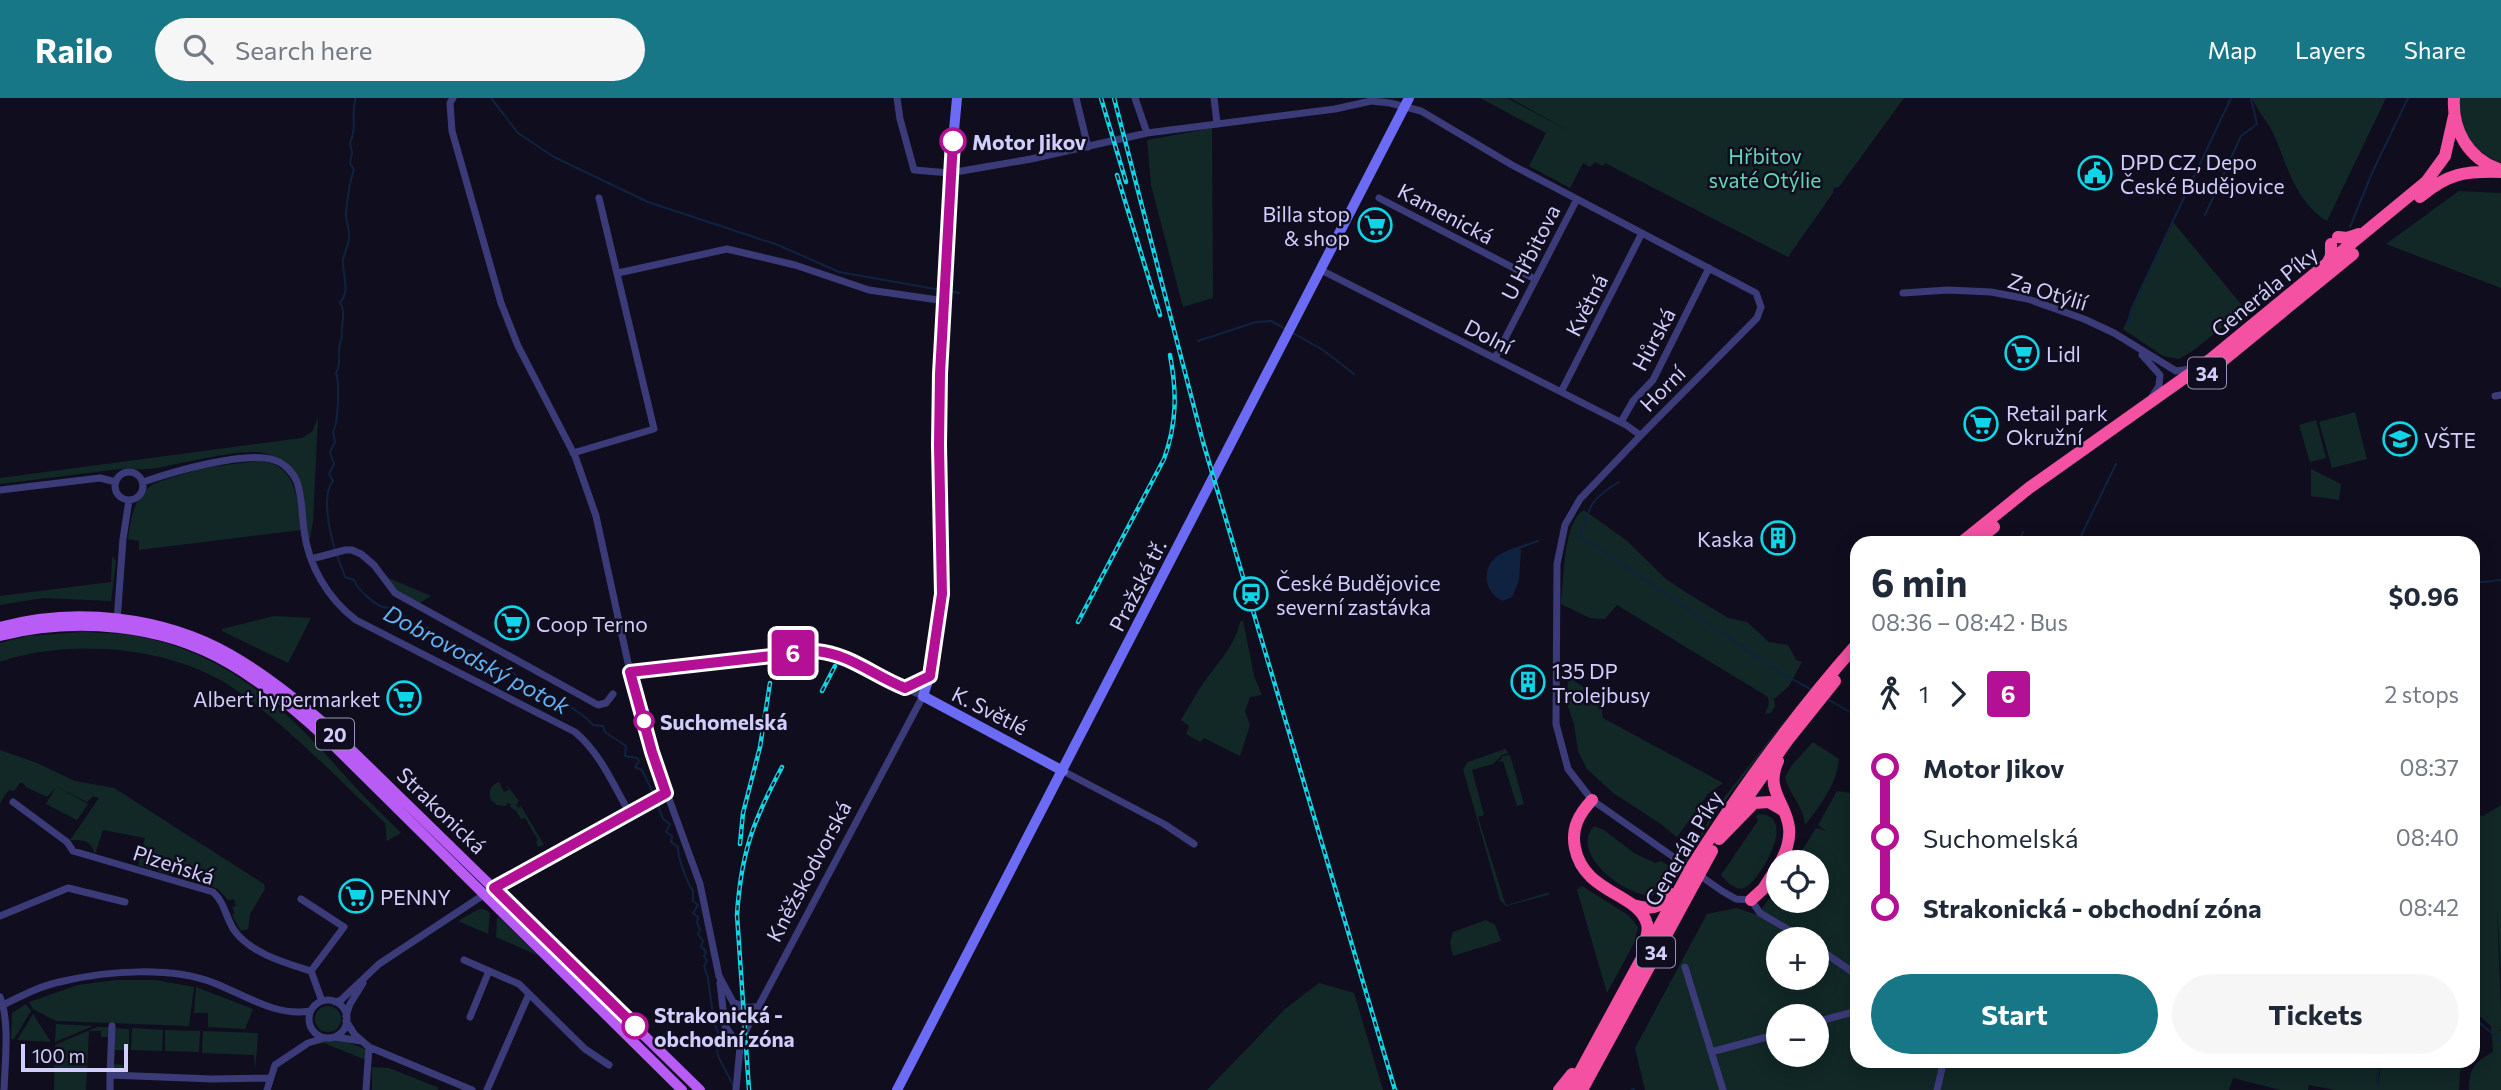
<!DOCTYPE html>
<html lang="en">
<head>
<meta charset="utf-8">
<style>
	:root { --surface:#fff; --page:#f6f6f7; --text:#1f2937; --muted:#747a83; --accent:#187786 }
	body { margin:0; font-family:Commissioner,sans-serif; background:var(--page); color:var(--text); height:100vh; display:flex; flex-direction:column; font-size:26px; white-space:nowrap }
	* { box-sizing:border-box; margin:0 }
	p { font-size:23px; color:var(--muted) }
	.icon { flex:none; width:38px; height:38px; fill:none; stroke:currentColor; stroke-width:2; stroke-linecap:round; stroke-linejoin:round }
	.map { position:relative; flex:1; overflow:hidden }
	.drawer { position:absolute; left:1850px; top:438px; width:630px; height:532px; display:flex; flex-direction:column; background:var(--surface); border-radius:21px; box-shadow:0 4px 18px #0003 }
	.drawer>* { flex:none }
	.badge { padding:0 14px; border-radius:5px; font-size:24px; line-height:46px }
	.fabs { position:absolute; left:1766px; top:752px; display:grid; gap:14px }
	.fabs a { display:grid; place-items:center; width:63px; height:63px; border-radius:50%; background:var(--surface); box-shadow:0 4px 18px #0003; font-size:35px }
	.scale { position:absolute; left:21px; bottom:18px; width:107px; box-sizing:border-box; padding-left:7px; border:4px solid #d2cefc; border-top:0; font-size:19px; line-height:24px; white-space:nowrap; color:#d2cefc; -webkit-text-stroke:5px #100e1e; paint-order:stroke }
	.map>.badge { position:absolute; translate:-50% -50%; box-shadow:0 0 0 4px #fff }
	.legs { display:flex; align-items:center; gap:10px; height:77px; padding:0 21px; font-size:23px }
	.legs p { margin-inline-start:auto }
	.overview { display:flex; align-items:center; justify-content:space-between; height:119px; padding:0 21px }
	h1 { font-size:38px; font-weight:700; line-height:52px }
	.primary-button { display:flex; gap:14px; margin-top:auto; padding:14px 21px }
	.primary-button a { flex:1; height:80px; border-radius:42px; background:var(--accent); color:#fff; font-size:28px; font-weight:700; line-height:80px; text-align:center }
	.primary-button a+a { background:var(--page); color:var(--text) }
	ul { padding:0 21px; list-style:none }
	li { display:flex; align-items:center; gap:24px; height:70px; font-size:26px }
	li i { display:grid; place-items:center; width:10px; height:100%; margin:0 9px; background:currentColor }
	li i::after { content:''; width:18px; height:18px; margin:-9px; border:5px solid; border-radius:50%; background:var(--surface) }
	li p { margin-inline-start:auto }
	li:first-child i { background:linear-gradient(#0000 50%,currentColor 0) }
	li:last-child i { background:linear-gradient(currentColor 50%,#0000 0) }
	header { display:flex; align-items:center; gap:42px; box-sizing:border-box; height:98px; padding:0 35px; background:var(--accent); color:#fff }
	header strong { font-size:33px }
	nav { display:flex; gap:38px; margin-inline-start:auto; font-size:24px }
	.search { width:490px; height:63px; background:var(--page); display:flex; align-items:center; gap:18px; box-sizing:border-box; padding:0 24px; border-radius:38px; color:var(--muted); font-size:26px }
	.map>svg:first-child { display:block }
	.green { fill:#112827; fill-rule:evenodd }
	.water { fill:#0f2341 }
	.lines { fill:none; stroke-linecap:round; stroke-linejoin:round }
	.stream { stroke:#0f2341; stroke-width:2 }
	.street { stroke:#3c3b7a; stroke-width:7 }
	.secondary { stroke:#6c6bf6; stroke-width:10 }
	.primary { stroke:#b85cf5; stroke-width:10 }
	.highway { stroke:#f451a3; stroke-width:12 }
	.rail-casing { stroke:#0fd6e7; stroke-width:4.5 }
	.rail { stroke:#100e1e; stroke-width:2; stroke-dasharray:5; stroke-linecap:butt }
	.line-1-casing { stroke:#fff; stroke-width:16 }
	.line-1 { stroke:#b41095; stroke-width:10 }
	.stop-1-dot { fill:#fff; stroke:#b41095; stroke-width:3.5 }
	.labels { text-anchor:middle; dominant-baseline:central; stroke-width:5; stroke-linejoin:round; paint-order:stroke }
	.shield { fill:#100e1e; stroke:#9894b9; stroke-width:2 }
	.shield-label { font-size:19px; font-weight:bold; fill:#d2cefc }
	.stop-label { font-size:21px; font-weight:bold; fill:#d2cefc; stroke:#100e1e; text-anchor:start }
	.park-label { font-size:21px; fill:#5fd7b6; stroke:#100e1e }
	.poi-label { font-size:21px; fill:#d2cefc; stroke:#100e1e; text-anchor:start }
	.street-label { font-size:21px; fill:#d2cefc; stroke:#100e1e }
	.water-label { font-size:23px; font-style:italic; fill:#63b4f5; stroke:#100e1e }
</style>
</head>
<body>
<header>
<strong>Railo</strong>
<div class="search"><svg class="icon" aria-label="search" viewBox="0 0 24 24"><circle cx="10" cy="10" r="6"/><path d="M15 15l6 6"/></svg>Search here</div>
<nav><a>Map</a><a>Layers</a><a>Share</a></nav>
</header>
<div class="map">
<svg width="2501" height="992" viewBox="0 0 2501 992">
	<rect width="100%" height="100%" fill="#100e1e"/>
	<path class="green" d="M1480 0H1507L1569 33 1510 0H1904L1839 89 1834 90 1833 95 1788 159 1605 65 1603 68 1595 64 1590 69 1583 65 1570 90 1529 68 1546 35Z
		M2252 0H2386L2327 123C2296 104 2288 70 2275 39 2269 25 2258 14 2252 0Z
		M2458 0H2501V66C2470 50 2460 35 2458 0Z
		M1212 30 1213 200 1183 209 1151 87 1147 42Z
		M2459 93 2501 95V190L2386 146Z
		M2173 124 2245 211 2194 252 2179 261 2163 258 2123 231Z
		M2355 314 2367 361 2332 370 2319 324Z
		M318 319 313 423 310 441 307 438C296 333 261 350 176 366 159 370 145 373 128 370L0 386V380L302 340 312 334Z
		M2316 322 2326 360 2310 364 2299 327Z
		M259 363C298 366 297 402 301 432L139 452V443L128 441C131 419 134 397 155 385L202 370Z
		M2311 371 2341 386 2339 402 2311 398Z
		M1584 412 1627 443 1665 480 1679 490 1728 520 1747 524 1769 544 1788 547 1796 562 1802 564 1789 588 1774 601 1775 608 1771 615 1765 616 1769 606 1768 599 1617 507 1605 521 1590 520 1561 506C1564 483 1563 423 1584 412Z
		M112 458 116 463 111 503 43 500 0 507V498L111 484Z
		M386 479 431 498 418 506 400 495Z
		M274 518 311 520 288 565 222 533V531Z
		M1243 522 1254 578 1262 597 1250 599 1245 613 1250 627 1240 658 1204 640 1200 644 1186 636 1189 628 1181 622C1189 609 1196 595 1205 583 1219 563 1235 548 1240 524Z
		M83 534C101 535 119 535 136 538 235 556 293 619 356 690 371 706 387 720 401 735L387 743 385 725C338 681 286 626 233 590 171 548 69 540 0 564V545L28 538Z
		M1568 579 1600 600 1603 620 1723 685 1708 696 1677 739 1662 727 1612 694 1587 671 1578 653 1574 626 1567 606Z
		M1799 604 1716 715 1668 795H1665L1719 706Z
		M1813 644 1839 661C1837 686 1820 708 1805 727 1804 709 1789 696 1785 679L1792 667Z
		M1505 651 1509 655 1502 657 1493 666 1472 672 1484 717 1478 719 1505 805 1507 807 1550 794 1548 797 1506 808 1500 802 1463 671 1468 664Z
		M0 652 37 665 75 683 114 690 264 786 265 791 250 816 248 831 241 833 232 817 235 815 232 809 236 808 234 801 228 802 218 791 206 786 208 780 173 769 171 777 158 773 160 766 154 764 151 771 138 767 145 740 103 732 95 756C90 742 85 742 70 742L99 700 93 698 87 704 56 688 88 706 77 722 46 706 56 689 47 699 26 689 23 685H20L14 693 9 692 0 705Z
		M1510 657 1524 706 1517 708 1503 663 1499 664 1503 658Z
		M499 684 504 694 509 692 506 686 519 703 516 707 518 710 521 708 544 747 538 749 536 744 538 742 525 720 521 721 516 713 510 709 511 706 507 705 506 708 497 707 491 702C488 694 490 687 499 684Z
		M1837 693 1857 696V962H2379L2376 984 2378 988 2382 963H2465L2460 974 2459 992H2335L2309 987 2308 992H2280L2233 980 2229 992H1645L1635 950 1707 816 1737 810 1757 817 1778 789V803H1816V765H1794L1816 730 1826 733 1818 727ZM1778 842H1816V880H1778ZM1778 919H1816V957H1778Z
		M2501 707V870L2497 810 2501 914V931L2499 933H2501V992H2469C2469 971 2474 964 2493 954L2491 928 2473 912V715L2483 718Z
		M1759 716C1800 717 1758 786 1744 790 1736 793 1726 783 1721 777L1753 730 1758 723 1756 718Z
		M1594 728 1604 732 1634 755 1655 765 1661 763 1673 770C1669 779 1665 794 1655 797 1633 803 1567 758 1594 728Z
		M1582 788 1628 817 1638 829 1634 845 1607 895 1577 792Z
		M479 811 486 812 490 815 488 836 458 823Z
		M499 819 539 858 496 839 497 821Z
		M1486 822 1495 827 1501 843 1453 858 1450 845 1453 834Z
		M116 882H155L194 889 189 928 56 923 33 911 29 904 78 887Z
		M1319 885 1354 895 1383 992H1207L1285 911Z
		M196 889 253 911 245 931 208 929V915H194Z
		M26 906 31 913 14 941H11L12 915Z
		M315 921a13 13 0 1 1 26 0a13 13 0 1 1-26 0Z
		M33 916 51 944 17 942Z
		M56 926 93 928 55 944Z
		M97 929H110V939H101V933H89L86 992H54L55 947Z
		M114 930 129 931V952H115L114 966 123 967V972H113Z
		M132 930 163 932 162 953 131 952Z
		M165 932 200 933 199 954 165 953Z
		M203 933 257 935 258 939 255 972 254 957 202 955Z
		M340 942 366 951V962L324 945 313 947 321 943Z
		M372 969 389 970 439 990 437 992H372Z"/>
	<path class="water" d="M1516 449 1521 452 1519 482 1512 499 1503 503C1485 495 1481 474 1495 460 1501 455 1509 452 1516 449Z"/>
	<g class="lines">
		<path class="stream" d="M491 0 518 35 554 59 648 104 778 147 839 174 941 192
			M2205 117 2241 38 2257 26 2251 0
			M2350 129 2372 75 2408 0
			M950 193 959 195
			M2128 226 2131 212 2231 0
			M1291 234 1323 252 1354 276
			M1198 243 1256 224 1271 223 1286 231
			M1619 384C1591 400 1589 409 1580 439L1596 448 1776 572 1812 592
			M2019 444 2023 434
			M2078 444 2116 366
			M1515 451 1538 443
			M335 452C330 435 321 397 333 383L329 376 334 366 330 354 335 344 333 334C338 326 340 285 336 275 343 265 335 251 342 240 340 227 347 216 340 204 351 195 342 175 343 162 344 156 348 148 349 141 350 133 347 126 346 119 346 111 350 79 354 72L350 65 352 55 350 45C358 27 350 16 356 0
			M337 457 345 479 354 482C358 492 378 511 389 510 395 516 398 515 404 518 413 523 417 532 429 530L435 541 442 539 448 545H457L461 553 471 552 476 561H486C492 570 502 568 508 576L514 575 519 582 526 584 529 588 535 589 538 593 546 594 551 600C561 601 588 620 593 627L603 628 605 634 626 648 625 658 637 660 639 663 635 669 642 672 654 697
			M2473 485 2501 482
			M1829 602 1857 618
			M656 702 663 721 670 726 666 734 672 738 671 744 678 749C677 758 688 787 693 793V803L698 807 693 815 698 819 697 825 700 831 698 836 703 843 701 848 706 854 704 858 707 863 704 868 708 880 714 925 718 934 716 943 718 958 734 989
			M2473 919 2501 943
			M2377 986 2380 962
			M1631 992 1634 991"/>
		<path class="street" d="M453 0 450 5 452 33 501 205 518 248 575 358 596 418 630 574 652 654 700 786 719 878 741 919 750 925
			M897 0 900 21 914 72 950 75 1031 61 1147 35 1335 11 1371 3 1390 5 1421 13 1512 67 1756 195 1761 209 1757 220 1643 335 1580 401 1565 427 1557 466 1556 626 1568 671 1592 702 1722 793 1736 801 1751 802 1760 815 1806 842
			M1076 0 1088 49
			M1135 0 1147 35
			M1214 0 1217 25
			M1379 100 1535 181
			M1321 172 1626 327 1640 337
			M618 175 727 151 795 167 869 192 945 203
			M1903 195 1948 192 1991 194 2028 201 2084 221 2114 235 2176 273 2191 271
			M2142 257 2160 277 2159 288 2152 299
			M1495 260 1577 101
			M1561 294 1642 135
			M2495 298 2501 297
			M1621 324 1633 303 1653 282 1709 170
			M573 355 654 331 599 100
			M115 388a14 14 0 1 1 28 0a14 14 0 1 1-28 0Z
			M143 384C172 374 246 352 274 362 284 365 293 374 297 384 302 398 302 417 304 432 308 467 328 501 356 522L575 634C600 655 613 686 629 714
			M0 392 100 380 116 384
			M311 461 345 452H352L361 456 374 467 395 495 598 607 606 605 613 596
			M117 523 123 441 129 402
			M630 574 816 553C855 556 887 583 923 598L746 932 740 949 736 992
			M905 590 929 579
			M1063 673 1164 726 1194 746
			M13 704 67 744 73 753 213 794C225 805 225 818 234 832 250 855 285 865 311 873
			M301 801 344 829 311 873
			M0 818 68 790 125 804
			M1816 849 1857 877
			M464 862 519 886 585 951 609 967
			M1685 869 1723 992
			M311 873 322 903
			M720 885 725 928 740 949
			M0 899C10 923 5 965 4 992
			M309 921a19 19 0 1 1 38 0a19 19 0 1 1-38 0Z
			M335 904 341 902 379 866 494 790 666 695
			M735 905 744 909H758
			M3 907C23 897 42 887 64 883 107 873 171 868 214 885 245 897 276 919 310 913
			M346 918 350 906 363 885
			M470 919 489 873
			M346 923 355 937 369 949 472 992
			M1816 924 1857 913
			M335 939 361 943
			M1711 954 1778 936
			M110 977 112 928
			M110 992V977L212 981 269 980
			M267 992 275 967 308 945 324 940
			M366 992 369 949
			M487 992 529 896
			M1937 992 1944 962"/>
		<path class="secondary" d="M957 0 950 75 940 276 939 347 942 496 931 574 923 598 1063 673
			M897 992 1409 0"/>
		<path class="primary" d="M0 529C74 508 163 518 230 556 265 576 295 600 325 626L700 992
			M0 538C74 519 162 526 228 565 265 586 298 614 329 643L682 992"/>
		<path class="highway" d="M2454 0C2452 32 2468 60 2498 71
			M2420 99C2448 75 2465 73 2501 74
			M2338 139 2347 140 2359 136
			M2326 168 2331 158V146
			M2210 273 2353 156
			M1962 444 2029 390 2211 261 2426 84 2445 58 2454 18
			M1975 444 1994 429
			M1778 663C1759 703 1809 713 1780 765
			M1592 702C1579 716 1571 730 1575 750 1584 796 1639 795 1647 826 1649 833 1646 840 1644 847
			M1731 723 1787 643 1835 583
			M1719 741 1754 705 1769 704 1784 713
			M1751 802 1763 791 1778 768
			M1633 807C1650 812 1660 811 1671 796
			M1559 992 1572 976
			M1570 992 1692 768C1742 689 1795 616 1857 546
			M1582 992 1712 753"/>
		<defs>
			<path id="rail" d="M1101 0 1126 84
				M1114 0 1203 344 1395 992
				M1117 77 1160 217
				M1078 524 1164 361C1177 325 1177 294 1170 257
				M822 593 835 568
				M740 746 743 715 760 649 770 585
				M749 992 737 817C741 755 753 723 782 669"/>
		</defs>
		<use href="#rail" class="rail-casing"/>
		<use href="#rail" class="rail"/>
	</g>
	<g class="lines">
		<defs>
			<path id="line-1" d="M635 928 494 790 666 695 652 654 630 574 816 553C850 556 874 578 905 590L930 578 942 496 939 347 940 276 953 43"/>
		</defs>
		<use href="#line-1" class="line-1-casing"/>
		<use href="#line-1" class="line-1"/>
	</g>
	<defs>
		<symbol id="civic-ring" viewBox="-11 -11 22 22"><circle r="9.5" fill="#100e1e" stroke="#0fd6e7" stroke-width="1.5"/><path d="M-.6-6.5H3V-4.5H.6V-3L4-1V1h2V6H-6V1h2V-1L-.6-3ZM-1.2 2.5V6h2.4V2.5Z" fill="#0fd6e7"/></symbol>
		<symbol id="supermarket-ring" viewBox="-11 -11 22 22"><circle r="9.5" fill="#100e1e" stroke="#0fd6e7" stroke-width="1.5"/><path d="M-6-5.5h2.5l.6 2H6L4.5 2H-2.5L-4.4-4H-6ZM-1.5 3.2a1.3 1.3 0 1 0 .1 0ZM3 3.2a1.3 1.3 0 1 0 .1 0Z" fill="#0fd6e7"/></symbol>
		<symbol id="university-ring" viewBox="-11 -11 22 22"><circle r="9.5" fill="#100e1e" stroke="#0fd6e7" stroke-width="1.5"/><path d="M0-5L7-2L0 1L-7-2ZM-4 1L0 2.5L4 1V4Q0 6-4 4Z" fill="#0fd6e7"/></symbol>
		<symbol id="building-ring" viewBox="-11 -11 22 22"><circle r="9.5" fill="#100e1e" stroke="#0fd6e7" stroke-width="1.5"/><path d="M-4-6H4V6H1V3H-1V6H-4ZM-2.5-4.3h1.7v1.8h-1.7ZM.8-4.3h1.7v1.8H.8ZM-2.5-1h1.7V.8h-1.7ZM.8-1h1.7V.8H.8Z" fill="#0fd6e7"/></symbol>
		<symbol id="station-ring" viewBox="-11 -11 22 22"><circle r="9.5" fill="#100e1e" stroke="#0fd6e7" stroke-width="1.5"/><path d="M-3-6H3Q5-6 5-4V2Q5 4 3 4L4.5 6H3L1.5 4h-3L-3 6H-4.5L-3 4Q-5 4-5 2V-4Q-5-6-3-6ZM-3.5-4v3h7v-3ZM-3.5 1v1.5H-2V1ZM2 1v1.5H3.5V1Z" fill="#0fd6e7"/></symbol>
	</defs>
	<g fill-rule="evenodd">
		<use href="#civic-ring" x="2076" y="56" width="38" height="38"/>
		<use href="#supermarket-ring" x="1356" y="108" width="38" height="38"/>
		<use href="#supermarket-ring" x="2003" y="236" width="38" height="38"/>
		<use href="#supermarket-ring" x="1962" y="307" width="38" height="38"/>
		<use href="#university-ring" x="2381" y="322" width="38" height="38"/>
		<use href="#building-ring" x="1759" y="421" width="38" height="38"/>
		<use href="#station-ring" x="1232" y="477" width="38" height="38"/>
		<use href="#supermarket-ring" x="493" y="506" width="38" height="38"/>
		<use href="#building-ring" x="1509" y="565" width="38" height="38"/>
		<use href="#supermarket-ring" x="385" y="581" width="38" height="38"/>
		<use href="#supermarket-ring" x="337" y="779" width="38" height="38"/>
	</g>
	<g class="stop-1-dot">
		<circle cx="953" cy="43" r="12"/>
		<circle cx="644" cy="623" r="9"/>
		<circle cx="635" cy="928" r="12"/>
	</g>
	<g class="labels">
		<g class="shield">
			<rect x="2188" y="259.5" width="38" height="31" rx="5"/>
			<rect x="316" y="620.5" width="38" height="31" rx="5"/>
			<rect x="1637" y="838.5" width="38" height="31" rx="5"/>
		</g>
		<g class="shield-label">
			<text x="2207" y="275">34</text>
			<text x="335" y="636">20</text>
			<text x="1656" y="854">34</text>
		</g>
		<g class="stop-label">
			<text x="972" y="43">Motor Jikov</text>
			<text x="660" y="623">Suchomelská</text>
			<text x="654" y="916">Strakonická -<tspan x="654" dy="24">obchodní zóna</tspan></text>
		</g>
		<g class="park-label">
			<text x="1765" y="57">Hřbitov<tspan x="1765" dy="24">svaté Otýlie</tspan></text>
		</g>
		<g class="poi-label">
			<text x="2120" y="63">DPD CZ, Depo<tspan x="2120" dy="24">České Budějovice</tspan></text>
			<text x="1350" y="115" text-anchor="end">Billa stop<tspan x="1350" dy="24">&amp; shop</tspan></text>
			<text x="2046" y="255">Lidl</text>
			<text x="2006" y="314">Retail park<tspan x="2006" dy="24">Okružní</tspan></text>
			<text x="2424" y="341">VŠTE</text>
			<text x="1754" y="440" text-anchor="end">Kaska</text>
			<text x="1276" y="484">České Budějovice<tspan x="1276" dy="24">severní zastávka</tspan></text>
			<text x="536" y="525">Coop Terno</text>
			<text x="1552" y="572">135 DP<tspan x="1552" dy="24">Trolejbusy</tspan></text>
			<text x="380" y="600" text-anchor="end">Albert hypermarket</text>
			<text x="380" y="798">PENNY</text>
		</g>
		<g class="street-label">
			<text transform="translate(1446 115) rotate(28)">Kamenická</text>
			<text transform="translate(1530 154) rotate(-63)">U Hřbitova</text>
			<text transform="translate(2048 193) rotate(17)">Za Otýlií</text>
			<text transform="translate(2264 193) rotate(-39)">Generála Píky</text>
			<text transform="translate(1586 207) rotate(-63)">Květná</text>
			<text transform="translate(1489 238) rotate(27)">Dolní</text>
			<text transform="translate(1653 241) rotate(-62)">Hůrská</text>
			<text transform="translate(1662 290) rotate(-45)">Horní</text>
			<text transform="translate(1137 487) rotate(-63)">Pražská tř.</text>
			<text transform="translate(990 612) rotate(27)">K. Světlé</text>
			<text transform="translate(442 712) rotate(44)">Strakonická</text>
			<text transform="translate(1683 750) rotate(-59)">Generála Píky</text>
			<text transform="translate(174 766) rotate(18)">Plzeňská</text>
			<text transform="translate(808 773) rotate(-62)">Kněžskodvorská</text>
		</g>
		<g class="water-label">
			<text transform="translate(477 561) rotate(28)">Dobrovodský potok</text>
		</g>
	</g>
</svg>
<div class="fabs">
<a><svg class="icon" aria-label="locate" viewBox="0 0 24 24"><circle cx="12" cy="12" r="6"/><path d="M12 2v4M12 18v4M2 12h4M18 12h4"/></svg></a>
<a>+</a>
<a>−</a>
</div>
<div class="scale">100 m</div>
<b class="badge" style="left:793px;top:555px;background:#b41095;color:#fff">6</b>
<section class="drawer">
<div class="overview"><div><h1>6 min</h1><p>08:36 – 08:42 · Bus</p></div><b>$0.96</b></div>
<div class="legs"><svg class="icon" aria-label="walk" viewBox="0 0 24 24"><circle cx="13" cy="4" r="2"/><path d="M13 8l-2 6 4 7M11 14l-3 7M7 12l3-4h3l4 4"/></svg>1<svg class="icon" aria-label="forward" viewBox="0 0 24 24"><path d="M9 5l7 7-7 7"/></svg><b class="badge" style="background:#b41095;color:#fff">6</b><p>2 stops</p></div>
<ul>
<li><i style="color:#b41095"></i><b>Motor Jikov</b><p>08:37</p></li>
<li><i style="color:#b41095"></i><span>Suchomelská</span><p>08:40</p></li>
<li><i style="color:#b41095"></i><b>Strakonická - obchodní zóna</b><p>08:42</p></li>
</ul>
<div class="primary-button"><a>Start</a><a>Tickets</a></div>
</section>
</div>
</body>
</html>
